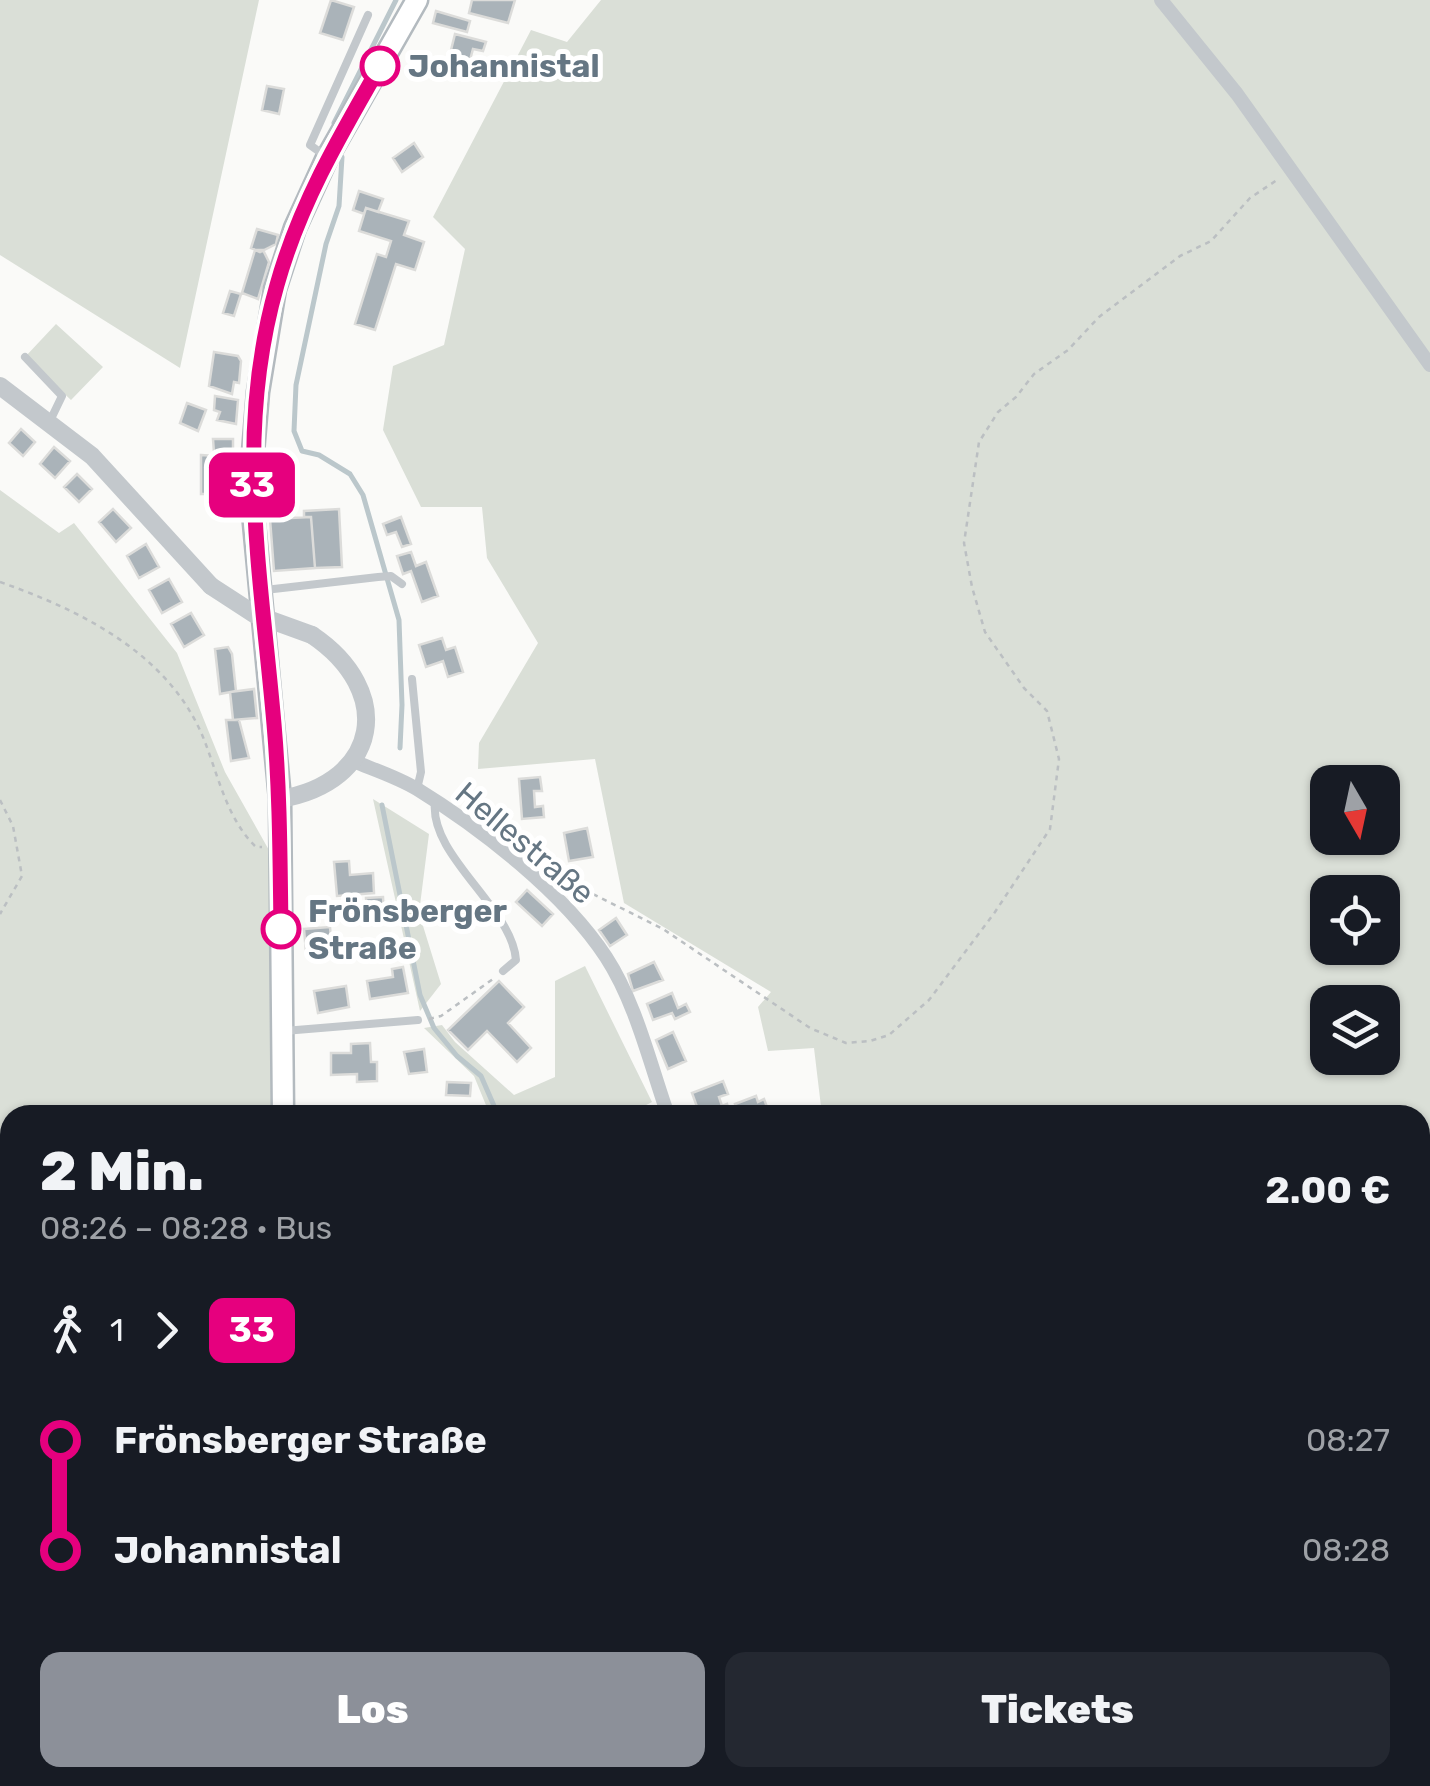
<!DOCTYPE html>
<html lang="de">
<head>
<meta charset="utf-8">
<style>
	:root { --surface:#171b24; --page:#242831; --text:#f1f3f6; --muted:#9ea1a6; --accent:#8c9099 }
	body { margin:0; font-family:Rubik,sans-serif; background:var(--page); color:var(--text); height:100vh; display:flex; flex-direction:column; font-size:38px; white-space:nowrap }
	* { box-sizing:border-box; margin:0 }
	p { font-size:32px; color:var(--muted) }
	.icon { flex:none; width:55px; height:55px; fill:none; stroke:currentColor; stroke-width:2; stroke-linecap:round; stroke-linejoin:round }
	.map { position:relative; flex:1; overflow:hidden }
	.details { position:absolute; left:0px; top:1105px; width:1430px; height:682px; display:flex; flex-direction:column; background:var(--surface); border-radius:30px 30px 0 0; box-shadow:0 2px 8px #0004 }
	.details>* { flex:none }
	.badge { padding:0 20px; border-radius:15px; font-size:35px; line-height:65px }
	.needle { width:65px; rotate:171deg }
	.controls { position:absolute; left:1310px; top:765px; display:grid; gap:20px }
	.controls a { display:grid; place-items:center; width:90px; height:90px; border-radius:20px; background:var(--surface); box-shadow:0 2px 8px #0004; font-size:50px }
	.map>.badge { position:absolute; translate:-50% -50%; box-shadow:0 0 0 5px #fff }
	.legs { display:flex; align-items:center; gap:15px; height:110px; padding:0 40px; font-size:32px }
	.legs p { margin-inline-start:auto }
	.overview { display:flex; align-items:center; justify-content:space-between; height:170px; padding:0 40px }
	h1 { font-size:55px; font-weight:800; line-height:75px }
	.primary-button { display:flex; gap:20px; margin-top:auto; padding:20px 40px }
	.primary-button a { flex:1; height:115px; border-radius:20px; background:var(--accent); color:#fff; font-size:40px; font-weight:800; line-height:115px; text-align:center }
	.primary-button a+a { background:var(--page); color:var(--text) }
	ul { padding:0 40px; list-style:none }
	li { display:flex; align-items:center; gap:35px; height:110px; font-size:38px }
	li i { display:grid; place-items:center; width:15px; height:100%; margin:0 12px; background:currentColor }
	li i::after { content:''; width:25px; height:25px; margin:-12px; border:8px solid; border-radius:50%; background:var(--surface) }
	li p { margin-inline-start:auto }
	li:first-child i { background:linear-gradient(#0000 50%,currentColor 0) }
	li:last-child i { background:linear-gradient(currentColor 50%,#0000 0) }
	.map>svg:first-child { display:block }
	.green { fill:#dadfd7; fill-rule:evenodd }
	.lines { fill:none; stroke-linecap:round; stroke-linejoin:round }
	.stream { stroke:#bbc7cb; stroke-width:5 }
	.building { fill:#aab3b9; stroke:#dcdcda; stroke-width:2.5 }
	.secondary-casing { stroke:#b3babf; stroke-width:25 }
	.path { stroke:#bbbfc2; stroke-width:2.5; stroke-dasharray:5 5; stroke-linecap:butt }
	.service { stroke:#c3c8cc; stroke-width:8 }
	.minor { stroke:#c3c8cc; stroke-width:14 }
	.tertiary { stroke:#c3c8cc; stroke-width:18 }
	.secondary { stroke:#fff; stroke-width:20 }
	.tertiary-bridge { stroke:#c3c8cc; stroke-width:18 }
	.line-1-casing { stroke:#fff; stroke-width:22 }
	.line-1 { stroke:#e6007e; stroke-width:15 }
	.stop-1-dot { fill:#fff; stroke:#e6007e; stroke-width:5 }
	.labels { text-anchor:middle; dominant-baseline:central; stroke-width:10; stroke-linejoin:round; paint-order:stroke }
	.stop-label { font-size:32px; font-weight:bold; fill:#657683; stroke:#fff; text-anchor:start }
	.street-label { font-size:32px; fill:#657683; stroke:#fff }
</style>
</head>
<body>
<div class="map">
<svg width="1430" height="1786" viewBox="0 0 1430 1786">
	<rect width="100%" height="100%" fill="#fafaf8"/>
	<path class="green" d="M0 0H259L180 368 0 255Z
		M601 0H1430V1537L1420 1522V1115H822L814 1048 768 1051 758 1007 771 992 624 903 595 759 478 769 479 743 538 643 487 558 482 507H421L383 430 393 366 444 345 465 249 433 217 531 30 567 42ZM1328 782H1382V838H1328ZM1328 892H1382V948H1328ZM1328 1002H1382V1058H1328Z
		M56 324 103 367 71 400 25 357Z
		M0 490 59 533 74 523 177 653 225 772 270 852 277 1115H10V1778H350V1786H0Z
		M373 799 429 834 419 913 441 984 420 1011Z
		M585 966 652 1102 627 1115H490L474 1076 424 1028 442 1025 455 1042 514 1095 555 1077V981Z
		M366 1778H602L598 1786H366Z"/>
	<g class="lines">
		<path class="stream" d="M334 123 396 0
			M342 157 339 206 326 244 296 385 294 431 302 451 319 455 350 474 363 495 399 620 402 705 400 748
			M382 805 420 995 434 1028 457 1056 481 1076 498 1115
			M0 1248 10 1256
			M0 1491 10 1485
			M627 1778 630 1786"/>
	</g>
	<path class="building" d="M331 0 354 7 343 40 320 33Z
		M472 0H515L508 23 469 13Z
		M436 11 470 21 467 32 433 23Z
		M455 34 486 42 483 51 473 49 470 60 450 54Z
		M267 86 284 89 279 114 262 110Z
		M414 143 423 157 402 172 393 158Z
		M359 191 383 199 378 212 366 208 364 214 353 210Z
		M366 208 409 221 404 235 424 242 415 270 396 264 375 330 355 324 377 254 386 257 391 241 359 231Z
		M257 229 278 235 276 244 260 252 251 248Z
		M255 250H263L269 262 258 299 242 293Z
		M230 291 241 294 234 316 223 313Z
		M214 352 238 356 241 361 239 383 234 382 232 394 209 386Z
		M215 396 238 400 236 424 217 420 220 412 214 410Z
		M187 403 206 410 198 431 180 423Z
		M21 429 35 442 23 456 9 443Z
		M213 439H233V468L215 467Z
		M54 447 70 461 55 478 40 464Z
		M201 455 215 456V467H222V494H201Z
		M77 474 92 489 79 502 64 487Z
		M113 509 131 528 116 542 99 522Z
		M339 509 342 567 315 568 311 517H304V511Z
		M311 517 315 568 274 571 270 519Z
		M401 517 411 544 402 547 396 532 387 535 383 524Z
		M146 544 159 567 139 578 127 556Z
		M411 552 416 566 426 562 438 596 422 602 411 571 403 574 397 556Z
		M169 579 182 602 162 613 149 590Z
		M191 613 204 635 184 647 171 624Z
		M442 638 446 650 455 647 463 672 448 677 443 661 426 667 419 645Z
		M228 647 232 654 236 691 220 694 215 649Z
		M254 689 257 718 233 720 230 692Z
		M226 720H239L249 758 231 761Z
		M540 777 542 791H534L535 807 543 806 544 817 522 819 519 779Z
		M587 828 593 857 569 861 564 833Z
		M349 861 350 875 373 873 374 893 337 896 334 862Z
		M527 890 553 914 542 926 516 902Z
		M383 897 384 916 367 917 366 898Z
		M616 918 627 935 610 946 599 930Z
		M330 927 332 950 306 952 304 929Z
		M654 962 663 980 633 991 628 974Z
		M403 967 408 993 370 999 367 981 393 977 392 969Z
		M499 981 524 1007 508 1023 531 1048 517 1062 487 1031 468 1050 448 1030Z
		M346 986 349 1007 318 1013 314 991Z
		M672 993 678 1008 686 1004 690 1012 675 1019 672 1013 653 1020 647 1004Z
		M673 1032 686 1061 668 1069 656 1040Z
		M370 1043 371 1062H377V1081L357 1082V1074L331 1075V1053H351V1044Z
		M424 1049 427 1072 409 1074 404 1052Z
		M723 1081 728 1094 719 1097 722 1106 727 1104 730 1113 714 1115 713 1111 700 1115 692 1093Z
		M447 1082 471 1083 470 1096 446 1095Z
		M756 1096 758 1102 764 1099 770 1115H739L735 1104Z"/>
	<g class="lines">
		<defs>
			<path id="secondary" d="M283 1115 280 799 253 513V452L258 392 275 289 295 228 327 158 417 0
				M356 1778V1786"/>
		</defs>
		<use href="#secondary" class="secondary-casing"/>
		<path class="path" d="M0 582C80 610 168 653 203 737 218 774 226 818 256 847H262
			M0 800 13 826 22 876 0 914
			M565 884 585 890 663 929 810 1028 846 1043 870 1041 889 1035 929 1000 995 912 1050 829 1059 759 1047 711 1024 688 985 632 972 587 964 543 979 442 998 412 1016 397 1034 374 1068 350 1099 317 1180 256 1211 241 1250 198 1277 180
			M429 1019 441 1016 493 979
			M0 1468 10 1461
			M1420 1760 1430 1750
			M1389 1778 1396 1785 1404 1778"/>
		<path class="service" d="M324 155 310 145 368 15
			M25 357 62 396 49 423
			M265 590 378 577 391 576 402 584
			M412 679 421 772 417 789
			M435 802C429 856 512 907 516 960L503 971
			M284 1031 418 1020"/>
		<path class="minor" d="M1161 0 1237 94 1430 365
			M353 761C375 770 397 777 417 789 482 829 564 893 606 957 636 1003 650 1064 668 1115
			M1420 1682 1430 1691
			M1022 1778 1025 1786
			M1239 1778 1243 1786
			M1300 1778 1307 1786
			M767 1786V1778"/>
		<path class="tertiary" d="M0 386 92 456 211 586
			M280 799C381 782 395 691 312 635"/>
		<use href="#secondary" class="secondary"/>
		<path class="tertiary-bridge" d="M211 586 254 614 312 635"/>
	</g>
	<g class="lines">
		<defs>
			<path id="line-1" d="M281 929C280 861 280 792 274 724 261 574 234 434 277 285 299 206 339 137 380 66"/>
		</defs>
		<use href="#line-1" class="line-1-casing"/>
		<use href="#line-1" class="line-1"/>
	</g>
	<g class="stop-1-dot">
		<circle cx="380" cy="66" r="18"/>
		<circle cx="281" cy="929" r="18"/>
	</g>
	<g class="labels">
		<g class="stop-label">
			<text x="408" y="66">Johannistal</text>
			<text x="308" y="911">Frönsberger<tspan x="308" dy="37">Straße</tspan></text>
		</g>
		<g class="street-label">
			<text transform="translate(525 843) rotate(40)">Hellestraße</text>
		</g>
	</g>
</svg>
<div class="controls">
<a><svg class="needle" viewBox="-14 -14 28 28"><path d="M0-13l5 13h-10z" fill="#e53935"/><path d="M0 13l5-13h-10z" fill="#9ea1a6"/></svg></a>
<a><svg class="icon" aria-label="locate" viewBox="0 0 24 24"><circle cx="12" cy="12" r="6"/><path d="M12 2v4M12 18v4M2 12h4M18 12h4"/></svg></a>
<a><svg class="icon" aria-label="layers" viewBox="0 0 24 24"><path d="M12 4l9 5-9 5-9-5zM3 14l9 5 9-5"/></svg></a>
</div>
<b class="badge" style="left:252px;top:485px;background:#e6007e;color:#fff">33</b>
<section class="details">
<div class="overview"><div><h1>2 Min.</h1><p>08:26 – 08:28 · Bus</p></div><b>2.00 €</b></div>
<div class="legs"><svg class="icon" aria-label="walk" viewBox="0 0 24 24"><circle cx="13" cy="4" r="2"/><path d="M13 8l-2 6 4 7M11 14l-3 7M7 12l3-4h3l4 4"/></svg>1<svg class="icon" aria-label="forward" viewBox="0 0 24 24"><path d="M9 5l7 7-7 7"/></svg><b class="badge" style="background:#e6007e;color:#fff">33</b></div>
<ul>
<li><i style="color:#e6007e"></i><b>Frönsberger Straße</b><p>08:27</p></li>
<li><i style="color:#e6007e"></i><b>Johannistal</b><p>08:28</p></li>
</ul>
<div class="primary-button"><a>Los</a><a>Tickets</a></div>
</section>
</div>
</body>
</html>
